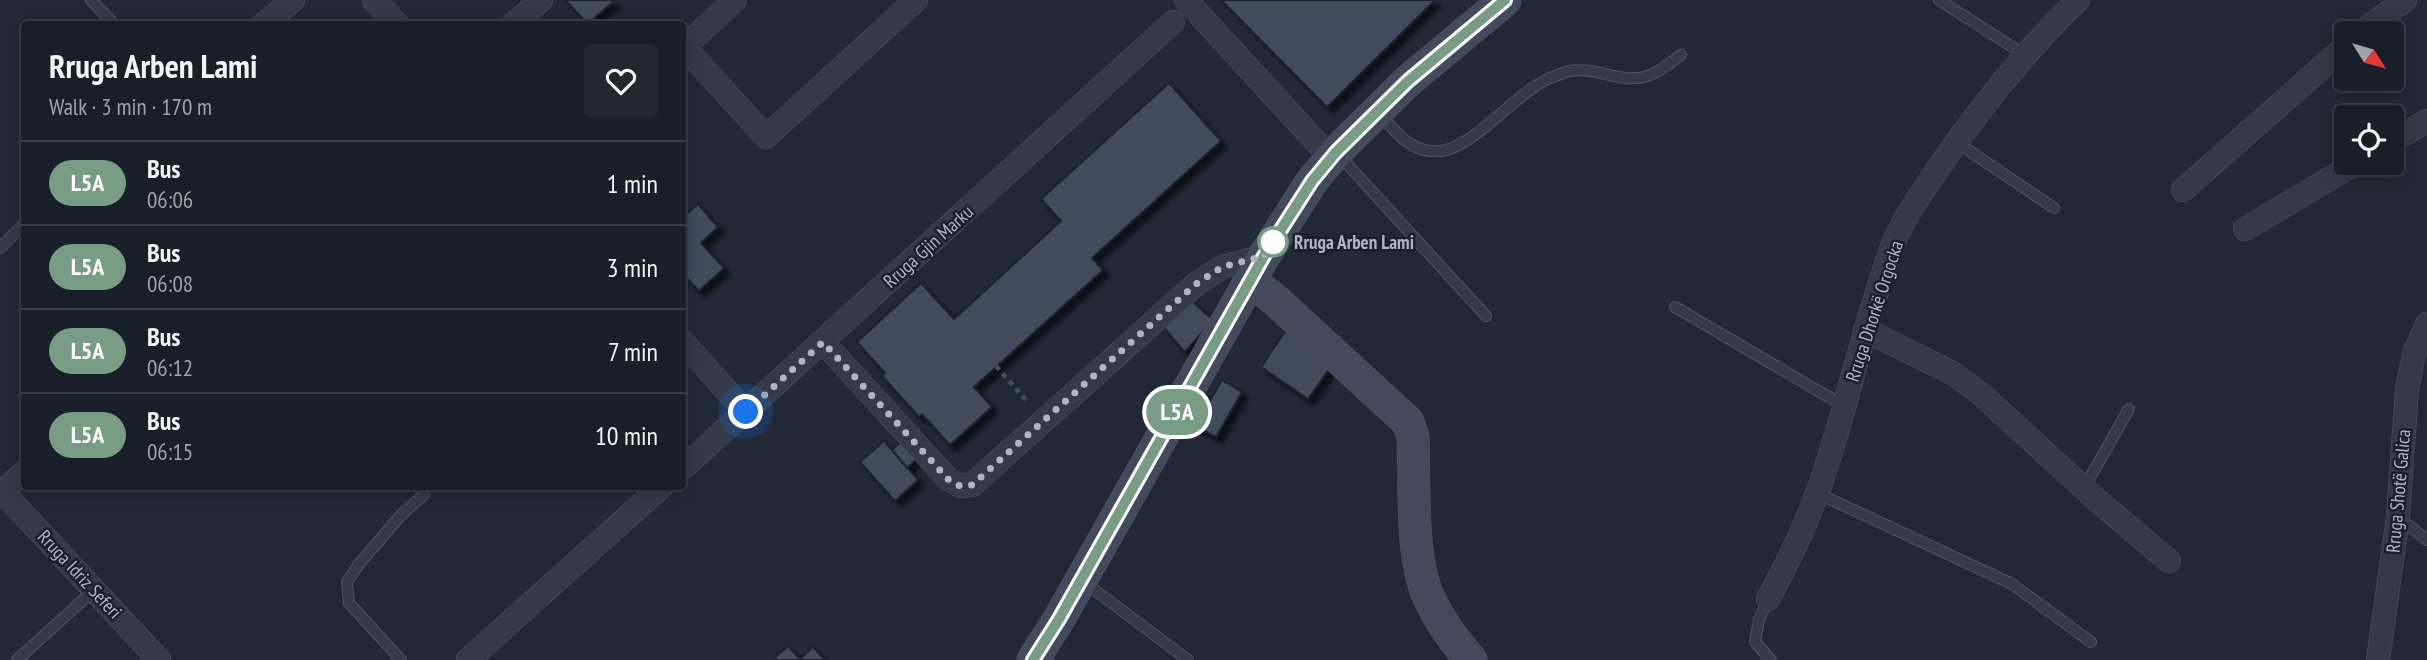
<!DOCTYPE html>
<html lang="en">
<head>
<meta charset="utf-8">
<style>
	:root { --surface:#191f29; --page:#222731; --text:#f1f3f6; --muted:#9fa2a8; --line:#373d46 }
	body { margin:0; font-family:"PT Sans Narrow",sans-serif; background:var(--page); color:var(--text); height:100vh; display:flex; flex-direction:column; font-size:26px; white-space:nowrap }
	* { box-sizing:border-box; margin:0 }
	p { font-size:23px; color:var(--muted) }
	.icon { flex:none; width:38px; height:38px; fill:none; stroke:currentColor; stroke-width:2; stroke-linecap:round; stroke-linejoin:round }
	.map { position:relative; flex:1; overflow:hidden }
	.panel { position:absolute; left:21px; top:21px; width:665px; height:469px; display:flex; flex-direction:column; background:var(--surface); border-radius:7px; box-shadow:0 4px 18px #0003,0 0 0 2px var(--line) }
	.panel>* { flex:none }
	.badge { padding:0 14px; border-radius:23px; font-size:24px; line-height:46px }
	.needle { width:46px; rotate:127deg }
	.tools { position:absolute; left:2334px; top:21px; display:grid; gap:14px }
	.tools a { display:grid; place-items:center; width:70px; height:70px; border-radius:7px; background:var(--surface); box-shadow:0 4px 18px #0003,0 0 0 2px var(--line); font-size:35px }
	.you { position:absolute; width:35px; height:35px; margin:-18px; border:5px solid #fff; border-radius:50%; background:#1a73e8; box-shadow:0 0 0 10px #1a73e833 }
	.map>.badge { position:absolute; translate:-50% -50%; box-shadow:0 0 0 4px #fff }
	.round { display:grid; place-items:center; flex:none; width:74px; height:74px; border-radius:7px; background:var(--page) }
	.head { display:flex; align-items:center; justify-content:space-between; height:119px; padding:0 28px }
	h1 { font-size:33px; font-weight:700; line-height:52px }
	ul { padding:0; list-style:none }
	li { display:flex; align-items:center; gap:21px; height:84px; padding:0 28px; border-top:2px solid var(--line) }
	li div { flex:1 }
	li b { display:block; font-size:26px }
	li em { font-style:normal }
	li .badge { min-width:77px; font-weight:700; text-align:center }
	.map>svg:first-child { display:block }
	.building { fill:#424c5c; stroke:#1c222e; stroke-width:2; filter:url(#shadow) }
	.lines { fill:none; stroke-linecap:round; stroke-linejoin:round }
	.lane-casing { stroke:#4f5662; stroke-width:12 }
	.street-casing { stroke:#4f5662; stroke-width:24 }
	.secondary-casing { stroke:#4f5662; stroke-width:33 }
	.path { stroke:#405256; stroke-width:4.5; stroke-dasharray:5 5; stroke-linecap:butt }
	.lane { stroke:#343b48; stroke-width:10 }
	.street { stroke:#343b48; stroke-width:23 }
	.secondary { stroke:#424a5b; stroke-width:32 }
	.line-casing { stroke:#fff; stroke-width:16 }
	.line { stroke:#799c85; stroke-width:10 }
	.walk { stroke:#aeb6c4; stroke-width:7; stroke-dasharray:0 12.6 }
	.stop-dot { fill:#fff; stroke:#799c85; stroke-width:3.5 }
	.labels { text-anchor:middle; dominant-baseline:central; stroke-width:5; stroke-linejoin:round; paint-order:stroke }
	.stop-label { font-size:19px; font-weight:bold; fill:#aeb6c4; stroke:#1a202c; text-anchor:start }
	.street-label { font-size:19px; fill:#aeb6c4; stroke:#1a202c }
</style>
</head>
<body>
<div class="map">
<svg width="2427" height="660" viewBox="0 0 2427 660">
	<defs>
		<filter id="shadow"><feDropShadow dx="6" dy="6" stdDeviation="2" flood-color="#0009"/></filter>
	</defs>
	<rect width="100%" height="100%" fill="#212937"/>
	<path class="building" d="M565 0H615L588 24Z
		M1221 0H1435L1327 107Z
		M1169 83 1221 141 1092 258 1103 270 974 387 992 407 950 445 922 414 919 417 882 376 885 373 857 342 921 283 954 319 1061 221 1041 199Z
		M698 204 718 227 701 243 724 268 699 291 682 273V218Z
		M1192 301 1213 320 1185 352 1164 328Z
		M1286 330 1334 362 1308 399 1261 367Z
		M1222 380 1242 392 1216 437 1195 426Z
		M916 429 931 446 907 468 892 450Z
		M884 441 918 480 895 501 860 462Z
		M788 646 800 659 813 647 825 660H772Z"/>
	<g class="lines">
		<defs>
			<path id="lane" d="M91 0 114 24
				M1939 0 2025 55
				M1379 113C1396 132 1411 154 1440 151 1474 148 1515 93 1550 78 1557 76 1564 72 1570 71 1597 66 1624 86 1650 75 1661 71 1671 62 1681 55
				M1956 142 2054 208
				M1337 153 1486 316
				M0 248 24 224
				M1675 307 1844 406
				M2084 488 2129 409
				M1817 493 2012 584 2091 642
				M2399 518 2427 540
				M1084 582 1188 660
				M1768 599 1759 620 1755 642 1771 660
				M17 660 94 590
				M401 660 349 603 347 582 359 564 402 514 424 495 418 486"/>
			<path id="street" d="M374 0 397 24
				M1186 0 1331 158
				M264 24 293 0
				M514 24 541 0
				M2360 33 2405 0
				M684 47 766 137 916 0
				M682 49 735 0
				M2392 141 2427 121
				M2183 190 2347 45
				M2245 229 2356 163
				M1865 330 1954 374 1982 395 2098 501 2169 561
				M682 341 746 412
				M823 342 948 479 960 486 972 485 1196 284 1222 267 1264 256
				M682 469 1173 22
				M0 489 159 660
				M0 494 24 472
				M1768 599C1793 554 1814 508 1829 458 1851 389 1866 318 1891 250 1903 218 1923 190 1942 163 1983 104 2026 50 2078 0
				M468 660 662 486
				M2378 660 2398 517 2407 390 2414 354 2427 324"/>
			<path id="secondary" d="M1251 281 1273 298 1408 422 1413 437C1415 483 1410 557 1429 598 1439 620 1455 642 1471 660
				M1033 660 1059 619 1264 256 1312 181 1336 152 1408 81 1505 0"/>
		</defs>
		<use href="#lane" class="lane-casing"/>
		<use href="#street" class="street-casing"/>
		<use href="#secondary" class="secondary-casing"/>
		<path class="path" d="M996 366 1028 402"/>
		<use href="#lane" class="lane"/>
		<use href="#street" class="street"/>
		<use href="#secondary" class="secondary"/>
	</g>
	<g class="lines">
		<defs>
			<path id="line" d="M1033 660 1059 619 1264 256 1312 181 1336 152 1408 81 1505 0"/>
		</defs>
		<use href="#line" class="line-casing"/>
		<use href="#line" class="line"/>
		<path class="walk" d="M746 412 823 342 948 479 960 486 972 485 1196 284 1222 267 1264 256 1275 240 1273 242"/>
	</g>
	<circle class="stop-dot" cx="1273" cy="242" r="14"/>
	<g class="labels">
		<g class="stop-label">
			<text x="1294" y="242">Rruga Arben Lami</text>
		</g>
		<g class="street-label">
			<text transform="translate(928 246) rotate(-42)">Rruga Gjin Marku</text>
			<text transform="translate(1874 311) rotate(-72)">Rruga Dhorkë Orgocka</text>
			<text transform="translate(2398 491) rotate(-85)">Rruga Shotë Galica</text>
			<text transform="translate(80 574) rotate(47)">Rruga Idriz Seferi</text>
		</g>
	</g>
</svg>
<div class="tools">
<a><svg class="needle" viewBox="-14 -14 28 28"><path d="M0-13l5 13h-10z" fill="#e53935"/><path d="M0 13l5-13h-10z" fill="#9fa2a8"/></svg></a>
<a><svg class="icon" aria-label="locate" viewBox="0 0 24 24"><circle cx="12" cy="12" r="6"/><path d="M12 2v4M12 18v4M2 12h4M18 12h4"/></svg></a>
</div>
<div class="you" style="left:746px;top:412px"></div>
<b class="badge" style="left:1177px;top:412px;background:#799c85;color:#fff">L5A</b>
<section class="panel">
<div class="head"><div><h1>Rruga Arben Lami</h1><p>Walk · 3 min · 170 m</p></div><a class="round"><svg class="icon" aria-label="heart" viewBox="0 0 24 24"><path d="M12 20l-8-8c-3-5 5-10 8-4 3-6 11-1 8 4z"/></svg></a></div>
<ul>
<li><span class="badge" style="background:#799c85;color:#fff">L5A</span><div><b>Bus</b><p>06:06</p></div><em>1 min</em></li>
<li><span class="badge" style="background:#799c85;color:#fff">L5A</span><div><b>Bus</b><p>06:08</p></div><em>3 min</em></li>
<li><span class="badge" style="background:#799c85;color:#fff">L5A</span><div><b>Bus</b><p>06:12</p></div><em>7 min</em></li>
<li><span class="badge" style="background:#799c85;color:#fff">L5A</span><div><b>Bus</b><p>06:15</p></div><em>10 min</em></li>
</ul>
</section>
</div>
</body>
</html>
